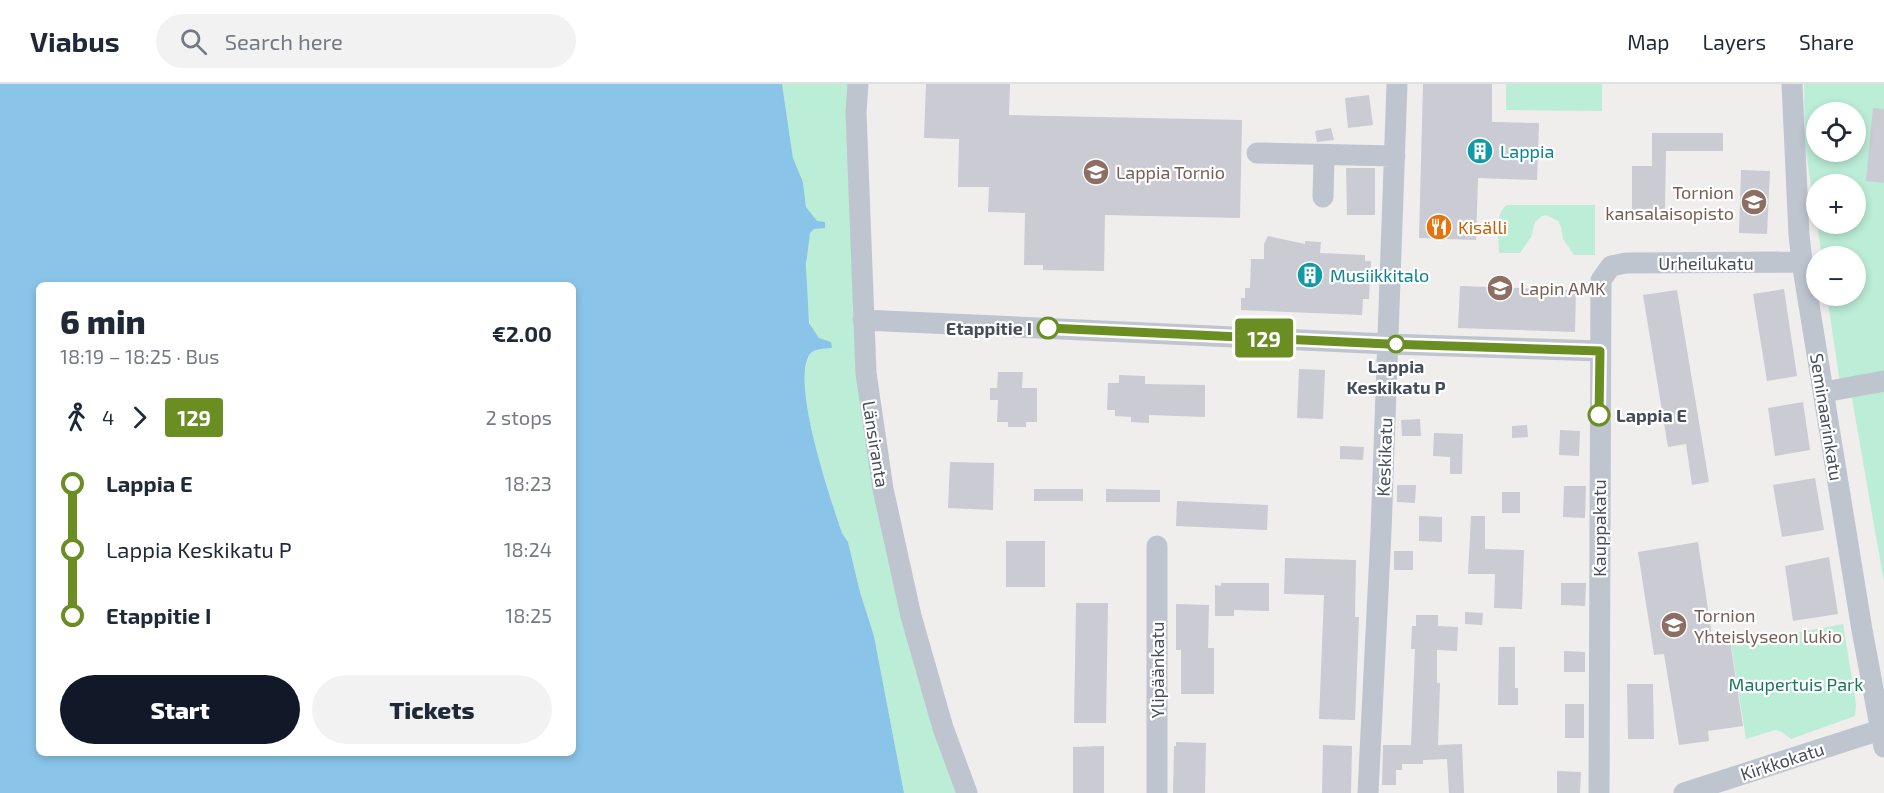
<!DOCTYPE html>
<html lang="en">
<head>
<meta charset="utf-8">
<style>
	:root { --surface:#fff; --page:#f2f2f3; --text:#1f2937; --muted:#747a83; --line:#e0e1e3; --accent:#111827 }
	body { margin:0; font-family:"Exo 2",sans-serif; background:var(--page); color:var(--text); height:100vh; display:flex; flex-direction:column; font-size:22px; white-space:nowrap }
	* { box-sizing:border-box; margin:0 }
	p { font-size:20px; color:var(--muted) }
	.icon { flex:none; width:33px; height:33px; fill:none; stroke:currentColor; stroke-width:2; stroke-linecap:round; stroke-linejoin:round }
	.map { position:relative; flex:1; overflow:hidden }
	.details { position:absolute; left:36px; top:198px; width:540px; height:474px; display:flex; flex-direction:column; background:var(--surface); border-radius:9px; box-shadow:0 3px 9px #0003 }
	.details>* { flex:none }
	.badge { padding:0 12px; border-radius:4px; font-size:21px; line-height:39px }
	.fabs { position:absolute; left:1806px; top:18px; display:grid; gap:12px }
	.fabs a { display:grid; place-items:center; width:60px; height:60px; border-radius:50%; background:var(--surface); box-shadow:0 3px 9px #0003; font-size:30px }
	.map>.badge { position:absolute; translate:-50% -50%; box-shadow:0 0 0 3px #fff }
	.legs { display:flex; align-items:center; gap:9px; height:66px; padding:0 24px; font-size:20px }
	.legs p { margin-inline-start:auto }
	.head { display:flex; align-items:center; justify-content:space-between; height:102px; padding:0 24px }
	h1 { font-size:33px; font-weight:800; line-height:45px }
	.cta { display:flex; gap:12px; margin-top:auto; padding:12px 24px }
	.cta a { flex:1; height:69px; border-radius:36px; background:var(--accent); color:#fff; font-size:24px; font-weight:800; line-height:69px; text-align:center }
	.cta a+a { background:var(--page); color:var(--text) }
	ul { padding:0 24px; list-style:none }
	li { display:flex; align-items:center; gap:21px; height:66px; font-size:22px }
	li i { display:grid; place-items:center; width:9px; height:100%; margin:0 8px; background:currentColor }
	li i::after { content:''; width:15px; height:15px; margin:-8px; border:4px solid; border-radius:50%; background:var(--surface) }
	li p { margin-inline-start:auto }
	li:first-child i { background:linear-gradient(#0000 50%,currentColor 0) }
	li:last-child i { background:linear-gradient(currentColor 50%,#0000 0) }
	header { display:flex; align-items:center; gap:36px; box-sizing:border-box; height:84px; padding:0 30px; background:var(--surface); border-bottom:2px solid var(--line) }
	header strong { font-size:28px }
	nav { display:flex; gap:33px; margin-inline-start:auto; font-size:21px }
	.search { width:420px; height:54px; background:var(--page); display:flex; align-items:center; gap:15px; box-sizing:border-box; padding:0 21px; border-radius:33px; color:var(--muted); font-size:22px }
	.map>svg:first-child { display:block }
	.green { fill:#bcedd7; fill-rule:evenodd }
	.water { fill:#8ac5e9; fill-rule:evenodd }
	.building { fill:#cacbd3 }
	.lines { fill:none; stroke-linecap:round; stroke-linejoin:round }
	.minor { stroke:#bec5cf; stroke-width:21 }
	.line-1-casing { stroke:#fff; stroke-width:14 }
	.line-1 { stroke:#6b8e23; stroke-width:9 }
	.stop-1-dot { fill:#fff; stroke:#6b8e23; stroke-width:3 }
	.labels { text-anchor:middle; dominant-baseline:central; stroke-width:4.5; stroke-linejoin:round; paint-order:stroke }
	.culture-label { font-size:18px; fill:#0d838f; stroke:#fff; text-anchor:start }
	.education-label { font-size:18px; fill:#785e54; stroke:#fff; text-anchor:start }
	.food-label { font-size:18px; fill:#c56008; stroke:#fff; text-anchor:start }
	.street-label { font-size:18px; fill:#464d5a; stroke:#fff }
	.stop-label { font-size:18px; font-weight:bold; fill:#464d5a; stroke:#fff; text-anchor:end }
	.park-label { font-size:18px; fill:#197858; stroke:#fff }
</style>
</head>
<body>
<header>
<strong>Viabus</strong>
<div class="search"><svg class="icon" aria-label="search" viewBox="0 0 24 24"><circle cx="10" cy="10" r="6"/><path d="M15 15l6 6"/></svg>Search here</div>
<nav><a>Map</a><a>Layers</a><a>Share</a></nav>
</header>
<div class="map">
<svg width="1884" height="709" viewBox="0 0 1884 709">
	<rect width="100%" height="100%" fill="#f0eded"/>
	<path class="green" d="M782 0H851L860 289 961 709H904L874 552 860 508 848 458 842 449C831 414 790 301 810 271 815 264 824 265 831 264 825 259 818 254 813 248 805 235 805 165 810 148L824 138H817L806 123 803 98 793 74Z
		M1506 0H1602V27L1506 26Z
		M1804 0H1884V294L1840 299 1827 212H1856V172H1822L1817 140H1856V100H1816V137L1805 60ZM1816 28H1856V68H1816Z
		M1507 121H1595V171H1574L1563 155 1561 143 1558 137 1546 131 1542 132 1535 138 1531 153 1520 169H1499C1499 155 1494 129 1507 121Z
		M1884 304V498L1851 309Z
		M1843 540 1856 620 1855 632 1791 655 1782 648 1775 646 1746 655 1731 561Z"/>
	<path class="water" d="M0 0H782L793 74 803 98 806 123 817 137 825 138V144L814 145 810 149 806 181 809 239 819 254 831 258 832 264C825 265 815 264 810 270 790 299 831 415 842 449L848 458 860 508 874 552 904 709H0ZM39 201H573V669H39Z"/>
	<path class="building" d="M926 0H1010L1009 31 1242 36 1240 134 1105 131 1104 187 1043 186V181H1024L1025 129 988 128 989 103H958L959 55 924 54Z
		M1423 0H1492V38L1539 39 1537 96 1478 94 1476 156 1419 154Z
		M1369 11 1373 41 1348 44 1345 14Z
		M1873 24 1884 25V99L1866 97Z
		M1331 44 1334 56 1317 58 1315 47Z
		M1652 49H1723V67H1666L1665 126H1632V82H1652Z
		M1346 84H1375V131H1347Z
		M1741 86 1770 87 1767 150 1739 149Z
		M1268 152 1305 160V157L1321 158 1320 169 1365 171V177H1371L1369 215H1363L1362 231 1241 226V214H1245V204H1250L1251 175H1264V160Z
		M1460 202 1576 206 1575 248 1458 244Z
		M1784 205 1797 292 1767 297 1753 210Z
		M1677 206 1709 398 1692 401 1686 360 1668 363 1643 211Z
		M1299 285 1325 286 1323 335 1297 334Z
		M998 288H1023L1022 304H1037V338H1026V343H1008V338H997L998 316H990V304H997Z
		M1119 291 1145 292V300L1205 301V333L1149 331V339L1131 338V333L1115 332V326H1107L1108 299H1119Z
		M1803 318 1810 366 1775 372 1768 324Z
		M1420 335 1421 352H1402L1401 336Z
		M1527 341 1528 353 1512 354V342Z
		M1560 346 1580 347 1579 372 1559 371Z
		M1434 349 1463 350 1462 390H1450V373L1433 372Z
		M1340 362 1364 363 1363 376 1340 375Z
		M950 378 994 379 993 426 948 424Z
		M1815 394 1824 446 1782 453 1773 401Z
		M1397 401H1416L1415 419 1397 418Z
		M1564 402H1586L1585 434 1563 433Z
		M1034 405H1083V417H1034Z
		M1106 405 1160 406V418H1106Z
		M1502 408H1520V429H1502Z
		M1177 417 1268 421 1267 446 1176 442Z
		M1419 432 1442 433V458L1419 457Z
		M1471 432H1485V465L1524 466 1522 525 1494 524 1495 490H1468Z
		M1006 457H1045V503H1006Z
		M1698 458 1713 559 1730 557 1743 642 1708 647 1709 657 1679 661 1664 570 1654 571 1638 468Z
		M1394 467H1413V486H1394Z
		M1829 473 1838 530 1793 537 1785 482Z
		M1285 474 1356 476 1355 533H1359L1355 636 1319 635 1324 511 1284 510Z
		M1221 499H1269V527L1234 526V532H1215V501L1221 502Z
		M1561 499H1586L1585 522 1561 521Z
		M1076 519H1108L1106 639H1074Z
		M1176 520 1209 521 1208 564H1214V610H1181V566H1176Z
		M1465 528 1483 529 1482 541 1465 540Z
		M1416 531H1438V542L1458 543 1457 567 1437 566V599H1440L1438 661 1462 660 1464 709H1449L1447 675 1423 676V680H1402V686H1396V701H1382L1383 661H1411L1415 565H1411L1412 542H1416Z
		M1499 563H1515V604H1518V621H1498Z
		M1564 567 1585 568V588H1564Z
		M1627 600H1653L1654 655H1628Z
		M1565 620H1584V654H1565Z
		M1176 658 1206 659 1205 709H1173L1174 662H1176Z
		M1323 661 1352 662 1351 709H1322Z
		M1104 662V709H1073V663Z
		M1557 687 1581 688 1580 709H1557Z"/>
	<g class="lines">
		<path class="minor" d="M858 0 856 28 866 289 883 405 911 532 943 644 967 709
			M1792 0 1799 151 1802 178 1862 546 1884 663
			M1257 69 1395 72
			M1323 113 1324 71
			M863 236 1388 260 1600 267
			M1824 308 1884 297
			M1157 709V462
			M1368 709 1381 448 1397 0
			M1599 709 1601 196 1611 182 1626 179 1802 178
			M1684 709 1880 646"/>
	</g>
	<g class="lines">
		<defs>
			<path id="line-1" d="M1048 244 1388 260 1600 267 1599 331"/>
		</defs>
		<use href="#line-1" class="line-1-casing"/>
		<use href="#line-1" class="line-1"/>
	</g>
	<defs>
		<symbol id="building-disc" viewBox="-11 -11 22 22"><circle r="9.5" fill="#0f9aa8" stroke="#fff"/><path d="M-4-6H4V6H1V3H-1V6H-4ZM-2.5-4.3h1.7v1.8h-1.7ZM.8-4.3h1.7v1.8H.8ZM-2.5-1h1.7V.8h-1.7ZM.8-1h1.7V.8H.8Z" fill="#fff"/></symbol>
		<symbol id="school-disc" viewBox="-11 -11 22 22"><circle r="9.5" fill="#8d6e63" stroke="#fff"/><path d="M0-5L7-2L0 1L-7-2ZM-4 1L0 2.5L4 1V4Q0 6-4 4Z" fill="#fff"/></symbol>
		<symbol id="restaurant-disc" viewBox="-11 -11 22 22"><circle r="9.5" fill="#e8710a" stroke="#fff"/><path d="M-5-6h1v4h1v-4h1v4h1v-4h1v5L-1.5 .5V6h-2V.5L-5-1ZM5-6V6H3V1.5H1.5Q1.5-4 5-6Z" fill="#fff"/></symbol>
		<symbol id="university-disc" viewBox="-11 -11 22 22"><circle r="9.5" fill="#8d6e63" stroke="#fff"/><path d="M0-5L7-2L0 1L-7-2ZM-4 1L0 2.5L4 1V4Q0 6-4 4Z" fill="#fff"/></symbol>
	</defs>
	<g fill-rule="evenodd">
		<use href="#building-disc" x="1465" y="52" width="30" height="30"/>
		<use href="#school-disc" x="1081" y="73" width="30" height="30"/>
		<use href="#school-disc" x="1739" y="103" width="30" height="30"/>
		<use href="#restaurant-disc" x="1424" y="128" width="30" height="30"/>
		<use href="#building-disc" x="1295" y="176" width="30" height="30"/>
		<use href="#university-disc" x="1485" y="189" width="30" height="30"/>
		<use href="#school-disc" x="1659" y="526" width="30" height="30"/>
	</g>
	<g class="stop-1-dot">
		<circle cx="1048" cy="244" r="10"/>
		<circle cx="1396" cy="260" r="8"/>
		<circle cx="1599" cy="331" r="10"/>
	</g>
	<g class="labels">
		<g class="culture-label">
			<text x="1500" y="67">Lappia</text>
			<text x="1330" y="191">Musiikkitalo</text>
		</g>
		<g class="education-label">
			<text x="1116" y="88">Lappia Tornio</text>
			<text x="1734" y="108" text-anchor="end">Tornion<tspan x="1734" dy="21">kansalaisopisto</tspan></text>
			<text x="1520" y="204">Lapin AMK</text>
			<text x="1694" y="531">Tornion<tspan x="1694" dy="21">Yhteislyseon lukio</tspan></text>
		</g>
		<g class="food-label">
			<text x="1458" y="143">Kisälli</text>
		</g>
		<g class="street-label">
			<text x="1706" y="179">Urheilukatu</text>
			<text transform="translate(1827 333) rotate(81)">Seminaarinkatu</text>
			<text transform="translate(876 360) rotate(81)">Länsiranta</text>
			<text transform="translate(1384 373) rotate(-88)">Keskikatu</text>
			<text transform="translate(1599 444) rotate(-90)">Kauppakatu</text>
			<text transform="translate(1157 586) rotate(-90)">Ylipäänkatu</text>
			<text transform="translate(1782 677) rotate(-18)">Kirkkokatu</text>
		</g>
		<g class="stop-label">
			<text x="1032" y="244">Etappitie I</text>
			<text x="1396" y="282" text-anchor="middle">Lappia<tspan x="1396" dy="21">Keskikatu P</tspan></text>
			<text x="1616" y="331" text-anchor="start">Lappia E</text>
		</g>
		<g class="park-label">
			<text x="1796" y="600">Maupertuis Park</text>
		</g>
	</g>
</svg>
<div class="fabs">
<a><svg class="icon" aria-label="locate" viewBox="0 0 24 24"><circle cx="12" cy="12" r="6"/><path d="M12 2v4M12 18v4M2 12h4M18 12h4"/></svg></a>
<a>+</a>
<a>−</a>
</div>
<b class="badge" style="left:1264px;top:254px;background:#6b8e23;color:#fff">129</b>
<section class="details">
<div class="head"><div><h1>6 min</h1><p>18:19 – 18:25 · Bus</p></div><b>€2.00</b></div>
<div class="legs"><svg class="icon" aria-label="walk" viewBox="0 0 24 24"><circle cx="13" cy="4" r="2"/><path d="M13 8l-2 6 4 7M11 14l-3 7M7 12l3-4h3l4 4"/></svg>4<svg class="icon" aria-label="forward" viewBox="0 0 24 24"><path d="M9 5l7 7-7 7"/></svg><b class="badge" style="background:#6b8e23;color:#fff">129</b><p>2 stops</p></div>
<ul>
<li><i style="color:#6b8e23"></i><b>Lappia E</b><p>18:23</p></li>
<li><i style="color:#6b8e23"></i><span>Lappia Keskikatu P</span><p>18:24</p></li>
<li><i style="color:#6b8e23"></i><b>Etappitie I</b><p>18:25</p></li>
</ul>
<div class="cta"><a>Start</a><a>Tickets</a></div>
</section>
</div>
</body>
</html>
